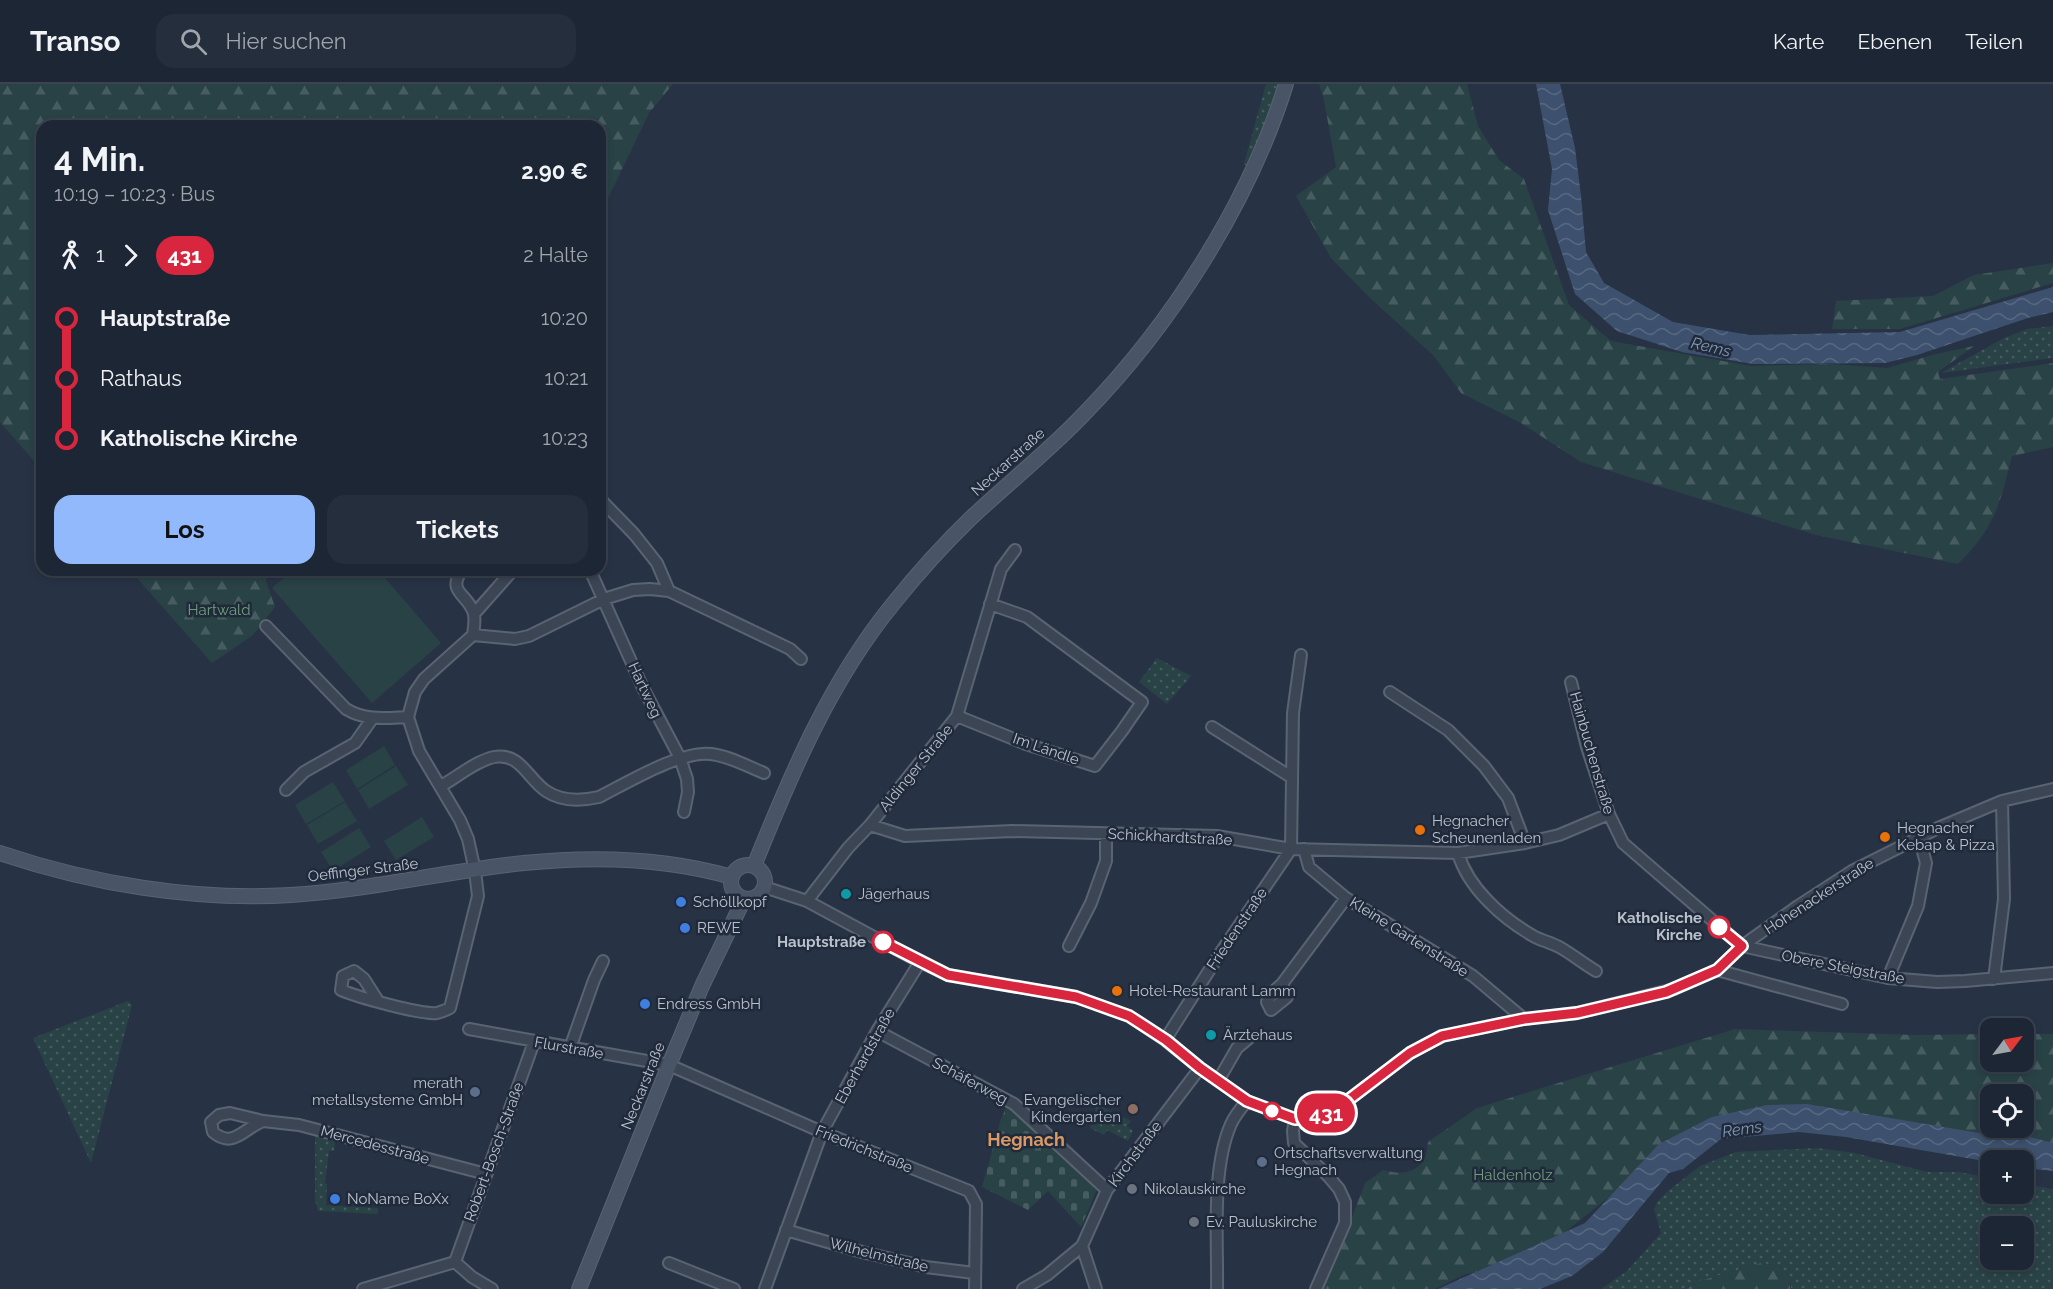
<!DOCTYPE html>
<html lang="de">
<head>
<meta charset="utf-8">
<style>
	:root { --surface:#1d2634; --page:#252e3c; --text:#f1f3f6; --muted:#a0a5ac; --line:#3b434f; --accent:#91b9fb }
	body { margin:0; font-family:Raleway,sans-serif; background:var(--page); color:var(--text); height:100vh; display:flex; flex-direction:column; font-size:22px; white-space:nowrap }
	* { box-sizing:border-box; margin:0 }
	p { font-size:20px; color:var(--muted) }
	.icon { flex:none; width:33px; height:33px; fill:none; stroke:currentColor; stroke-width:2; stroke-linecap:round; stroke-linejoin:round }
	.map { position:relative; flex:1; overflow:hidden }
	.sheet { position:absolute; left:36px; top:36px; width:570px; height:456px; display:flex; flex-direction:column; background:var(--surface); border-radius:18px; box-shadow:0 3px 9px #0003,0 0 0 2px var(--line) }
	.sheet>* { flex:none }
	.badge { padding:0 12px; border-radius:20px; font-size:21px; line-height:39px }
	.needle { width:39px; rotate:58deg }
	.controls { position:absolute; left:1980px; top:934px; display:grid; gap:12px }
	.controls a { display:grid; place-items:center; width:54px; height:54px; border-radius:12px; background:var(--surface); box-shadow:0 3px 9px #0003,0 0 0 2px var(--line); font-size:30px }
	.map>.badge { position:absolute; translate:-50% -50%; box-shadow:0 0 0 3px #fff }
	.legs { display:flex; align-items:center; gap:9px; height:66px; padding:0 18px; font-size:20px }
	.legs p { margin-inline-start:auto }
	.headline { display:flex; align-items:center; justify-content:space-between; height:102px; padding:0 18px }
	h1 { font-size:33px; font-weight:700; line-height:45px }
	.action { display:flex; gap:12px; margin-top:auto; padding:12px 18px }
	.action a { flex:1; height:69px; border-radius:18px; background:var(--accent); color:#111; font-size:24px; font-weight:700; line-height:69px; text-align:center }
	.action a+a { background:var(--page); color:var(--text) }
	ul { padding:0 18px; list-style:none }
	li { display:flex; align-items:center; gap:21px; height:60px; font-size:22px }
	li i { display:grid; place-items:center; width:9px; height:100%; margin:0 8px; background:currentColor }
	li i::after { content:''; width:15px; height:15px; margin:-8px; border:4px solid; border-radius:50%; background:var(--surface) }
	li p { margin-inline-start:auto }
	li:first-child i { background:linear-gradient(#0000 50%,currentColor 0) }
	li:last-child i { background:linear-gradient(currentColor 50%,#0000 0) }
	header { display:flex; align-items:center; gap:36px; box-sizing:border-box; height:84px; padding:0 30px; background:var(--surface); border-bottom:2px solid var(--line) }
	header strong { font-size:28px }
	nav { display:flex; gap:33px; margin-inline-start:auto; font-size:21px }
	.search { width:420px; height:54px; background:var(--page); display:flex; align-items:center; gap:15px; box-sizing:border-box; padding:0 21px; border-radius:18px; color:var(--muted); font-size:22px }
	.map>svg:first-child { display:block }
	.green { fill:url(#green-dots); fill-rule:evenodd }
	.forest { fill:url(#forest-firs); fill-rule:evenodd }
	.cemetery { fill:url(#cemetery-stones) }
	.pitch { fill:#294246 }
	.water { fill:url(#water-waves) }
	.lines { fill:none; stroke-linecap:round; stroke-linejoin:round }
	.minor-casing { stroke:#5a6371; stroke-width:14 }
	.secondary-casing { stroke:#5a6371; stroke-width:16 }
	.minor { stroke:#3b4554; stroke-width:10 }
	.secondary { stroke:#495467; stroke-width:14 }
	.line-1-casing { stroke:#fff; stroke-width:14 }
	.line-1 { stroke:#d7263d; stroke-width:9 }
	.food-dot { fill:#e8710a; stroke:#202a3a; stroke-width:2 }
	.culture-dot { fill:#0f9aa8; stroke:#202a3a; stroke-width:2 }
	.shop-dot { fill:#3f7fe0; stroke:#202a3a; stroke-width:2 }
	.stop-1-dot { fill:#fff; stroke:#d7263d; stroke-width:3 }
	.service-dot { fill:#5c6f8a; stroke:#202a3a; stroke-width:2 }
	.education-dot { fill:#8d6e63; stroke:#202a3a; stroke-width:2 }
	.worship-dot { fill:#6b7280; stroke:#202a3a; stroke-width:2 }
	.labels { text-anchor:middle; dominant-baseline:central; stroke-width:5; stroke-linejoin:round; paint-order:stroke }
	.street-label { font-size:15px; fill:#b9c1cd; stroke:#202a3a }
	.park-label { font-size:15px; fill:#709f7b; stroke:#202a3a }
	.poi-label { font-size:15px; fill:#b9c1cd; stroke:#202a3a; text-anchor:start }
	.stop-label { font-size:15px; font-weight:bold; fill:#b9c1cd; stroke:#202a3a; text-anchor:end }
	.water-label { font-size:16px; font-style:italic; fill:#8097b5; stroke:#202a3a }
	.quarter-label { font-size:18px; font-weight:bold; fill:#d99a68; stroke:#202a3a }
</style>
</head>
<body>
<header>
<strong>Transo</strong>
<div class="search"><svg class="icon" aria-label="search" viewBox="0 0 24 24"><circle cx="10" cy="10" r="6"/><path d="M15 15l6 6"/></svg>Hier suchen</div>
<nav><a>Karte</a><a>Ebenen</a><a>Teilen</a></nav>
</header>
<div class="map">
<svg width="2053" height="1205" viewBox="0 0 2053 1205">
	<defs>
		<pattern id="green-dots" width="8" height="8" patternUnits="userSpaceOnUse" patternTransform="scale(1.5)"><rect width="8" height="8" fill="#294246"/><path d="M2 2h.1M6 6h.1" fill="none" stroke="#465c60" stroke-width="1.8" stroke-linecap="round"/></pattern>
		<pattern id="forest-firs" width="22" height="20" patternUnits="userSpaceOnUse" patternTransform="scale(1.5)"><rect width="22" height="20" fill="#294246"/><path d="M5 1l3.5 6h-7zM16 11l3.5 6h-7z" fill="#465c60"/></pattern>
		<pattern id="cemetery-stones" width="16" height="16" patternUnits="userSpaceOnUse" patternTransform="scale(1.5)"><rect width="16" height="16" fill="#294246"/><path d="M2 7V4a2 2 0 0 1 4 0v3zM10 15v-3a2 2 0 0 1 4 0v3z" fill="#465c60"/></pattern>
		<pattern id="water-waves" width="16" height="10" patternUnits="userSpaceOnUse" patternTransform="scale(1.5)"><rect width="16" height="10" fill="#3d516e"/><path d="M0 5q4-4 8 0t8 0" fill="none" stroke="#576882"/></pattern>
	</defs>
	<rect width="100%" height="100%" fill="#273345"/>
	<path class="green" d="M1266 0H1286L1253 87 1244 80Z
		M2053 242V274L1941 289 2004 254 2027 245Z
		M1157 574 1191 592 1167 620 1139 598Z
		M128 917 132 921 91 1079 33 954Z
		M1097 1020 1131 1037 1127 1042 1133 1047 1128 1057 1107 1046 1104 1051 1090 1044Z
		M315 1047 336 1052 334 1067H329L325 1099 327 1100 326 1121 378 1124V1130L318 1127 315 1116Z
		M1817 1064 1855 1069 1927 1088H1959L1990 1094V1110H2024V1100L2053 1105V1205H1791V1194L1779 1182 1761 1179 1696 1198 1684 1205H1601L1627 1187 1661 1149 1654 1125 1657 1118 1668 1107 1700 1082 1736 1068ZM1990 1143H2024V1176H1990Z"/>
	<path class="forest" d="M0 0H673L649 29 600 131V42H42V386L0 338Z
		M1319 0H1467L1478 42 1499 76 1524 95 1569 221 1611 257 1751 282 1832 280 1887 284 1936 270 1974 262 1938 288 1940 295 2053 279V363L2012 372C1999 422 1996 442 1958 480L1816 451 1581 378 1521 339 1461 309 1434 272 1370 214 1331 174 1296 112 1336 83 1324 16Z
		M2053 179V199L1900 245H1832L1836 217 1933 212 1974 191Z
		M130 486H267L266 497 275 523 253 551 212 579Z
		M1735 945 1914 951 1990 950V978H2024V950H2053V1061L1711 1037 1619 1105 1554 1157 1499 1185 1465 1190 1435 1205H1321L1334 1181 1365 1099 1383 1086C1397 1090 1414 1091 1423 1077 1427 1073 1427 1063 1428 1058L1477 1024ZM1990 1011H2024V1044H1990Z
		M1761 1179 1779 1182 1791 1194 1790 1205H1685L1696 1198Z"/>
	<path class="cemetery" d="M1007 1022H1015L1098 1103 1081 1143 1048 1107 1028 1126 982 1103 1001 1035Z"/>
	<path class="pitch" d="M293 486H378L441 559 372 619 272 504Z
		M384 662 395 681 357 705 346 686Z
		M396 682 408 701 369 725 358 706Z
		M333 698 345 717 306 740 295 721Z
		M345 718 357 737 318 760 307 741Z
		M422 733 434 753 396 776 384 757Z
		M359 744 371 763 333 787 321 768Z"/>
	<path class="water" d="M1536 0H1560L1575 64 1581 112 1586 168 1604 199 1673 238 1749 251 1900 248 2053 203V228L2028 234 1917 271 1885 279 1753 280 1682 268 1617 247 1575 210 1548 126 1552 85Z
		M1807 1020 1979 1049 2023 1051 2053 1059V1087L2024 1084V1077L1990 1078 1846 1053 1799 1048 1721 1055 1683 1085 1669 1089 1603 1168 1572 1192 1540 1205H1438L1585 1139 1659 1060 1712 1033 1767 1021Z"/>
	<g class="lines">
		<defs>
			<path id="minor" d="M600 415 634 450 657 479 669 507
				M590 486 643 604 680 674 687 695 688 708 684 728
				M474 530 513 486
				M266 542 346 625C366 637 385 634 408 633
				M473 551 515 555 529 552 604 515 633 506 650 505 669 507 790 565 801 575
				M1571 598 1587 663 1609 730 1623 759 1742 862 1888 894 1937 898 1965 897 2053 889
				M1390 608 1448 646 1484 682 1508 714 1525 759
				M957 632 1026 660 1095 682 1122 647 1142 618 1027 533 990 520
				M1212 643 1291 693
				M441 702C457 693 476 677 494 673 520 668 528 695 546 707 562 718 581 717 599 713 627 699 681 666 711 670 729 672 747 682 764 689
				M286 706 304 688 355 659 372 635
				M870 741 905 752 1012 747 1217 752 1291 765 1458 769 1525 759 1559 751 1609 730
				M1304 765 1309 783 1346 814 1473 892 1524 935
				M1458 769C1468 804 1503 835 1535 853 1543 857 1552 859 1561 864 1573 871 1584 880 1596 887
				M764 803 807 817 920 878 948 891 1076 913 1129 932 1165 956 1200 984 1247 1017 1295 1035 1313 1034 1339 1023 1410 969 1442 952 1524 935 1577 929 1674 905 1717 886 1742 862 1798 822 1852 787 1938 744 2002 717 2053 705
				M807 817 848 764 870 741 957 632 1001 485 1015 466
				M1069 862 1091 819 1106 777V750
				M1717 886 1842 920
				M1888 894 1918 822 1926 779 1919 753
				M1994 895 2004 815 2002 717
				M1282 900 1287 913 1271 926 1267 918 1273 908 1282 900 1346 814
				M378 917 364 895 354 887 343 892 341 906C357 913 422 931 437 929 441 928 446 926 450 924L478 812 475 787 468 755 460 736 419 667 408 633 415 608 424 595 473 551C474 543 476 534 473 527 466 509 447 508 462 486
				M469 945 669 981 822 1048 969 1107 976 1120 975 1205
				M877 947 1014 1020 1107 1106
				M1165 956 1219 871 1291 765 1293 629 1301 571
				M570 964 594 896 603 877
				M1218 997 1237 964 1249 954
				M1295 1035 1293 1047 1294 1059 1329 1093 1339 1105 1345 1118V1139L1316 1205
				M263 1037C243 1045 233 1065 213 1048L211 1038 219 1031 230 1029 263 1037 299 1041 486 1090
				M786 1146 862 1168 926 1183 974 1189
				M1082 1162 1096 1205
				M455 1178 534 958
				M455 1178 472 1193 492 1205
				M669 1179 734 1205
				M363 1205 455 1178
				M765 1205 822 1048 877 947 920 878
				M1023 1205 1047 1191 1082 1162 1107 1106 1200 984
				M1217 1205C1218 1156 1211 1085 1231 1040 1235 1031 1241 1024 1247 1017"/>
			<path id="secondary" d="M0 769C92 800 194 817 291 811 369 806 446 787 524 779 592 772 666 774 732 793
				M731 798a17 17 0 1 1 34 0a17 17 0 1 1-34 0Z
				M754 782C791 690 830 597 893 520 917 490 943 461 971 434 1008 399 1049 367 1084 330 1171 241 1249 119 1286 0
				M579 1205 669 981 702 902 744 815"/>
		</defs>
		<use href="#minor" class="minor-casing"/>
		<use href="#secondary" class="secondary-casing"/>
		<use href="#minor" class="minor"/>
		<use href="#secondary" class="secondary"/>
	</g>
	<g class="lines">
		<defs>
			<path id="line-1" d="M883 858 948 891 1076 913 1129 932 1166 956 1200 984 1247 1017 1295 1035 1313 1034 1339 1023 1410 969 1442 952 1524 935 1577 929 1666 908 1717 886 1742 862 1719 843"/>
		</defs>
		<use href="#line-1" class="line-1-casing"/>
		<use href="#line-1" class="line-1"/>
	</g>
	<g class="food-dot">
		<circle cx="1420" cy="746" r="6"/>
		<circle cx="1885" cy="753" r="6"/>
		<circle cx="1117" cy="907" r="6"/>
	</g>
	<g class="culture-dot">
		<circle cx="846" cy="810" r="6"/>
		<circle cx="1211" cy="951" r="6"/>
	</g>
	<g class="shop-dot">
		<circle cx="681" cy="818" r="6"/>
		<circle cx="685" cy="844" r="6"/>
		<circle cx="645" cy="920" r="6"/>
		<circle cx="335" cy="1115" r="6"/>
	</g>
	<g class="stop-1-dot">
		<circle cx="1719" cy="843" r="10"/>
		<circle cx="883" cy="858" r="10"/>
		<circle cx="1272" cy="1027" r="8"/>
	</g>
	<g class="service-dot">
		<circle cx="475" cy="1008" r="6"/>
		<circle cx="1262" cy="1078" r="6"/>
	</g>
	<circle class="education-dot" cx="1133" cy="1025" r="6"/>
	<g class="worship-dot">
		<circle cx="1132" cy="1105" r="6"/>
		<circle cx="1194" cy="1138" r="6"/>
	</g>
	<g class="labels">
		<g class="street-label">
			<text transform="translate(1008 378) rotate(-42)">Neckarstraße</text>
			<text transform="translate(645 606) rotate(65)">Hartweg</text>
			<text transform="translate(1046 665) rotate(19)">Im Ländle</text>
			<text transform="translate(1592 669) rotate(74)">Hainbuchenstraße</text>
			<text transform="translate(916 684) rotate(-51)">Aldinger Straße</text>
			<text transform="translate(1170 753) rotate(3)">Schickhardtstraße</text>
			<text transform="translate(363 786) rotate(-7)">Oeffinger Straße</text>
			<text transform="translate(1819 812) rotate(-33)">Hohenackerstraße</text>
			<text transform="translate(1237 845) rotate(-56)">Friedenstraße</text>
			<text transform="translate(1409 853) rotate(32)">Kleine Gartenstraße</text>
			<text transform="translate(1843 883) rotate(11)">Obere Steigstraße</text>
			<text transform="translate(569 964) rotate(10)">Flurstraße</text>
			<text transform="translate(865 972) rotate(-61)">Eberhardstraße</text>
			<text transform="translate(970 997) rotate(28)">Schäferweg</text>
			<text transform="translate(643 1002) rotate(-68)">Neckarstraße</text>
			<text transform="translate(375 1061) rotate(15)">Mercedesstraße</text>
			<text transform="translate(864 1065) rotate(22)">Friedrichstraße</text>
			<text transform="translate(494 1068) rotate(-70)">Robert-Bosch-Straße</text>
			<text transform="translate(1135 1070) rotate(-53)">Kirchstraße</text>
			<text transform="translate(879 1171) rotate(14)">Wilhelmstraße</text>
		</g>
		<g class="park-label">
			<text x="219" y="526">Hartwald</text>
			<text x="1513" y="1091">Haldenholz</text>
		</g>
		<g class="poi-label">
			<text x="1432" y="737">Hegnacher<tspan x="1432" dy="17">Scheunenladen</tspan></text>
			<text x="1897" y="744">Hegnacher<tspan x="1897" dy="17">Kebap &amp; Pizza</tspan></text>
			<text x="858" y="810">Jägerhaus</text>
			<text x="693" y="818">Schöllkopf</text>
			<text x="697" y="844">REWE</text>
			<text x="1129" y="907">Hotel-Restaurant Lamm</text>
			<text x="657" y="920">Endress GmbH</text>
			<text x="1223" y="951">Ärztehaus</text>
			<text x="463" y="999" text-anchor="end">merath<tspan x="463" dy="17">metallsysteme GmbH</tspan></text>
			<text x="1121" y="1016" text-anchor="end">Evangelischer<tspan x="1121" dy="17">Kindergarten</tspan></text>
			<text x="1274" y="1069">Ortschaftsverwaltung<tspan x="1274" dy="17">Hegnach</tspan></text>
			<text x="1144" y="1105">Nikolauskirche</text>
			<text x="347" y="1115">NoName BoXx</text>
			<text x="1206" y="1138">Ev. Pauluskirche</text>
		</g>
		<g class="stop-label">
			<text x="1702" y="834">Katholische<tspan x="1702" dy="17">Kirche</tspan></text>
			<text x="866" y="858">Hauptstraße</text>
		</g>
		<g class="water-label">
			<text transform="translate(1711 263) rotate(13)">Rems</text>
			<text transform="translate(1742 1045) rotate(-8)">Rems</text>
		</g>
		<g class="quarter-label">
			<text x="1026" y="1055">Hegnach</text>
		</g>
	</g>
</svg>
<div class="controls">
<a><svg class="needle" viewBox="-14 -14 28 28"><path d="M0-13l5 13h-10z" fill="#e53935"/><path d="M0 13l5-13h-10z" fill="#a0a5ac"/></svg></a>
<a><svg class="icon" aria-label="locate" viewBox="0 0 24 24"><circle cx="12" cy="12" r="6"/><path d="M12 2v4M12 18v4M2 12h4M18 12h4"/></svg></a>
<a>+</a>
<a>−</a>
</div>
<b class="badge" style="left:1326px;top:1029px;background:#d7263d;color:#fff">431</b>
<section class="sheet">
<div class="headline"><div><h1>4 Min.</h1><p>10:19 – 10:23 · Bus</p></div><b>2.90 €</b></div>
<div class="legs"><svg class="icon" aria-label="walk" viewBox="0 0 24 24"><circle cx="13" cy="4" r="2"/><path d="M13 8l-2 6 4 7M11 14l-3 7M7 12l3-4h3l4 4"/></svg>1<svg class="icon" aria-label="forward" viewBox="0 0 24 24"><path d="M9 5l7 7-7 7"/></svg><b class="badge" style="background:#d7263d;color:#fff">431</b><p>2 Halte</p></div>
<ul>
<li><i style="color:#d7263d"></i><b>Hauptstraße</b><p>10:20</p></li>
<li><i style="color:#d7263d"></i><span>Rathaus</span><p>10:21</p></li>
<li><i style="color:#d7263d"></i><b>Katholische Kirche</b><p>10:23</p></li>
</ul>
<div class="action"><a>Los</a><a>Tickets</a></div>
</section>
</div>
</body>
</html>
